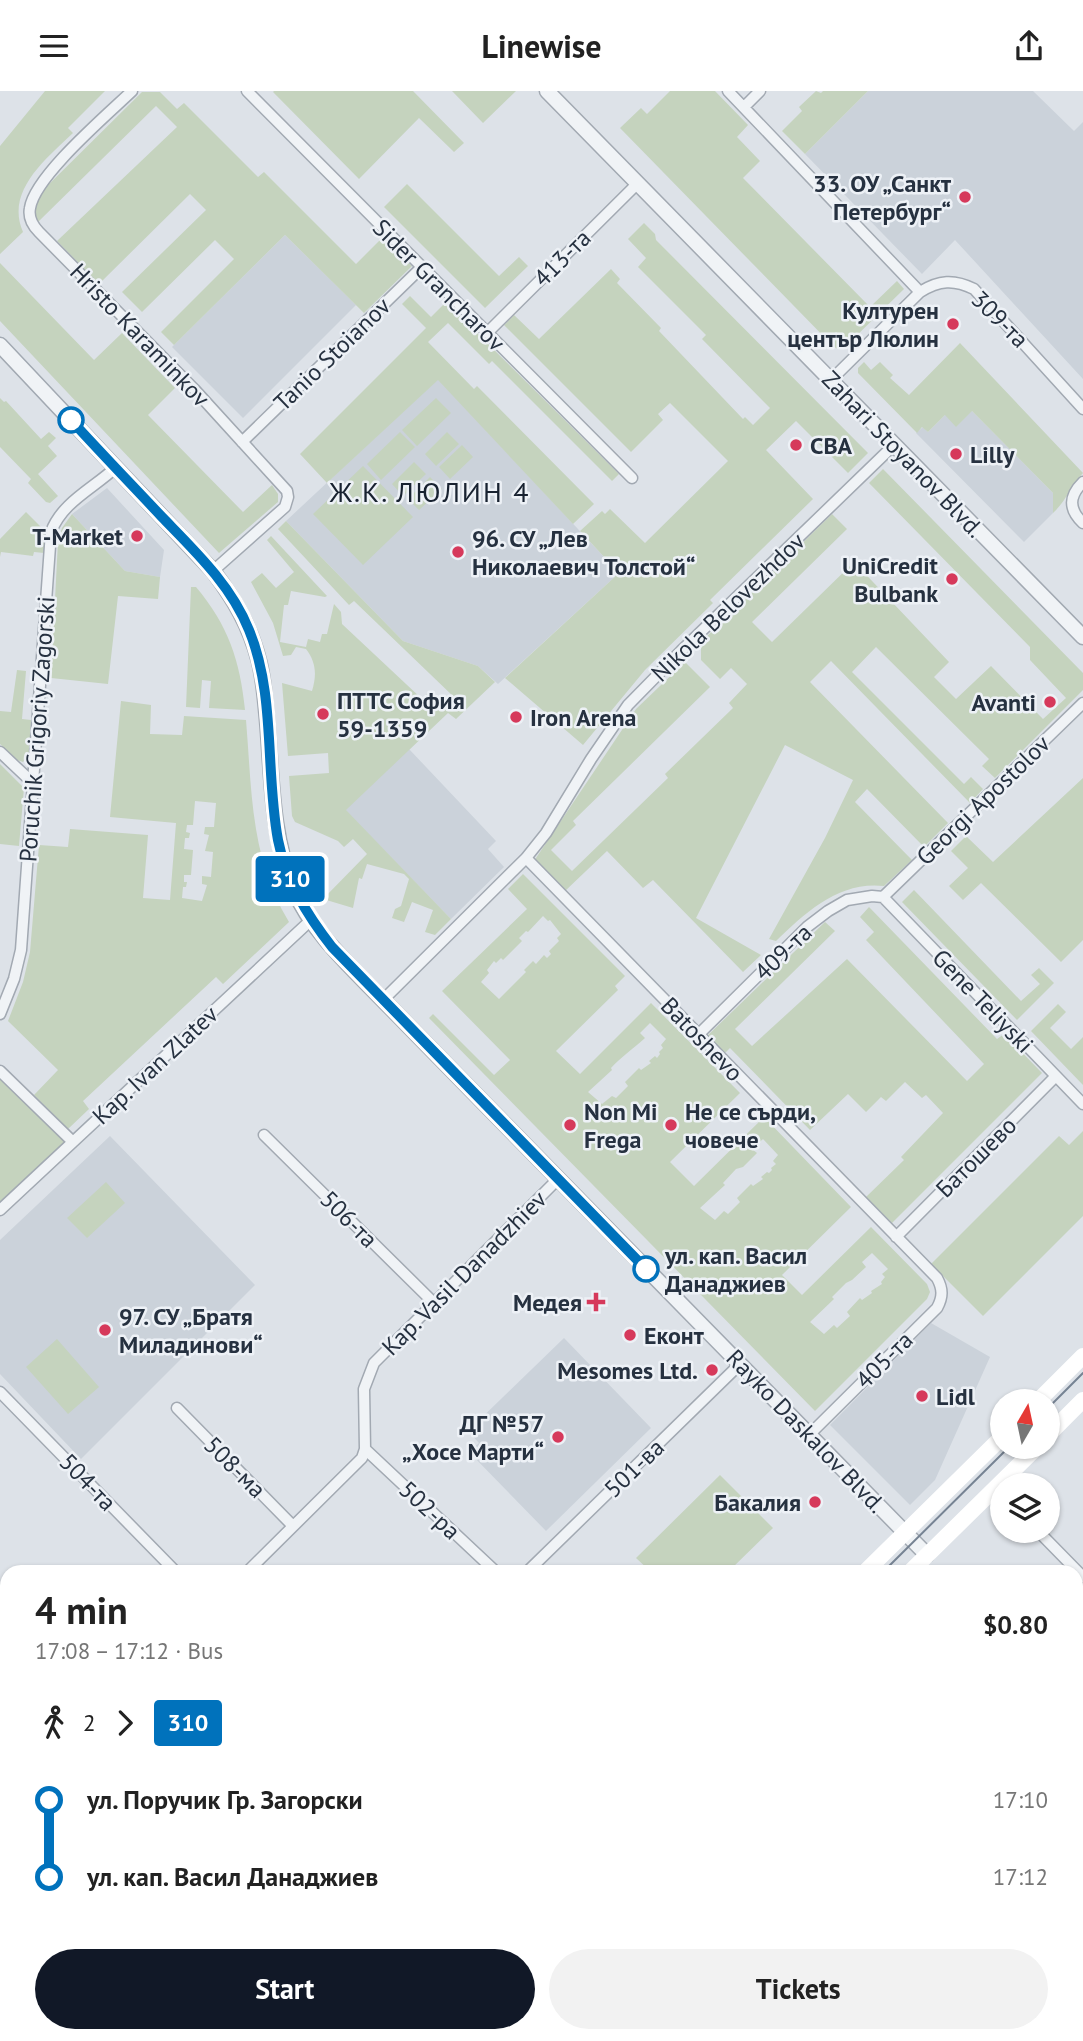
<!DOCTYPE html>
<html lang="en">
<head>
<meta charset="utf-8">
<style>
	:root { --surface:#fff; --page:#f2f2f2; --text:#222; --muted:#767676; --accent:#111827 }
	body { margin:0; font-family:"PT Sans",sans-serif; background:var(--page); color:var(--text); height:100vh; display:flex; flex-direction:column; font-size:26px; white-space:nowrap }
	* { box-sizing:border-box; margin:0 }
	p { font-size:23px; color:var(--muted) }
	.icon { flex:none; width:38px; height:38px; fill:none; stroke:currentColor; stroke-width:2; stroke-linecap:round; stroke-linejoin:round }
	.map { position:relative; flex:1; overflow:hidden }
	.details { position:absolute; left:0px; top:1474px; width:1083px; height:478px; display:flex; flex-direction:column; background:var(--surface); border-radius:21px 21px 0 0; box-shadow:0 2px 5px #0004 }
	.details>* { flex:none }
	.badge { padding:0 14px; border-radius:5px; font-size:24px; line-height:46px }
	.needle { width:46px; rotate:9deg }
	.tools { position:absolute; left:990px; top:1298px; display:grid; gap:14px }
	.tools a { display:grid; place-items:center; width:70px; height:70px; border-radius:50%; background:var(--surface); box-shadow:0 2px 5px #0004; font-size:35px }
	.map>.badge { position:absolute; translate:-50% -50%; box-shadow:0 0 0 4px #fff }
	.legs { display:flex; align-items:center; gap:10px; height:77px; padding:0 35px; font-size:23px }
	.legs p { margin-inline-start:auto }
	.summary { display:flex; align-items:center; justify-content:space-between; height:119px; padding:0 35px }
	h1 { font-size:38px; font-weight:700; line-height:52px }
	.button { display:flex; gap:14px; margin-top:auto; padding:14px 35px }
	.button a { flex:1; height:80px; border-radius:42px; background:var(--accent); color:#fff; font-size:28px; font-weight:700; line-height:80px; text-align:center }
	.button a+a { background:var(--page); color:var(--text) }
	ul { padding:0 35px; list-style:none }
	li { display:flex; align-items:center; gap:24px; height:77px; font-size:26px }
	li i { display:grid; place-items:center; width:10px; height:100%; margin:0 9px; background:currentColor }
	li i::after { content:''; width:18px; height:18px; margin:-9px; border:5px solid; border-radius:50%; background:var(--surface) }
	li p { margin-inline-start:auto }
	li:first-child i { background:linear-gradient(#0000 50%,currentColor 0) }
	li:last-child i { background:linear-gradient(currentColor 50%,#0000 0) }
	header { display:flex; justify-content:space-between; align-items:center; height:91px; padding:0 35px; background:var(--surface); font-size:32px; font-weight:700 }
	.map>svg:first-child { display:block }
	.built { fill:#cbd2da }
	.green { fill:#c5d3be; fill-rule:evenodd }
	.lines { fill:none; stroke-linecap:round; stroke-linejoin:round }
	.minor-casing { stroke:#a2a9b2; stroke-width:13 }
	.tertiary-casing { stroke:#a2a9b2; stroke-width:17 }
	.minor { stroke:#f0f3f6; stroke-width:10 }
	.tertiary { stroke:#f0f3f6; stroke-width:14 }
	.secondary { stroke:#fff; stroke-width:16 }
	.tram { stroke:#768393; stroke-width:2 }
	.line-1-casing { stroke:#fff; stroke-width:16 }
	.line-1 { stroke:#0072bc; stroke-width:10 }
	.poi-dot { fill:#d6395b; stroke:#edf1f6; stroke-width:2.5 }
	.stop-1-dot { fill:#fff; stroke:#0072bc; stroke-width:3.5 }
	.labels { text-anchor:middle; dominant-baseline:central; stroke-width:5; stroke-linejoin:round; paint-order:stroke }
	.poi-label { font-size:24px; font-weight:bold; fill:#263140; stroke:#edf1f6; text-anchor:start }
	.street-label { font-size:24px; fill:#263140; stroke:#edf1f6 }
	.stop-label { font-size:24px; font-weight:bold; fill:#263140; stroke:#edf1f6; text-anchor:start }
	.quarter-label { font-size:28px; letter-spacing:2px; fill:#182230; stroke:#edf1f6 }
</style>
</head>
<body>
<header><svg class="icon" aria-label="menu" viewBox="0 0 24 24"><path d="M4 6h16M4 12h16M4 18h16"/></svg>Linewise<svg class="icon" aria-label="share" viewBox="0 0 24 24"><path d="M12 15V3M7 8l5-5 5 5M5 13v7h14v-7"/></svg></header>
<div class="map">
<svg width="1083" height="1950" viewBox="0 0 1083 1950">
	<rect width="100%" height="100%" fill="#dde2e8"/>
	<path class="built" d="M868 0H1033L1074 40 1083 31V288L955 149 922 183 805 63Z
		M285 144 356 214 243 327 172 256Z
		M438 288 619 482 498 593 478 575 403 550 286 430Z
		M972 320 1053 402V422L1024 451 916 342 923 336 928 341 945 324Z
		M107 397 164 459 160 486 125 480 72 423Z
		M409 658 496 750 488 758 504 776 451 828 345 719Z
		M110 1045 255 1194 81 1368 0 1283V1149Z
		M931 1232 990 1266 935 1389 910 1414 830 1334Z
		M564 1247 651 1337 546 1440 469 1361 479 1352 468 1340Z"/>
	<path class="green" d="M45 0H105L68 37 73 42C46 68 5 100 23 141L0 163V55Z
		M274 0H413L464 52 454 61 419 27 359 88 273 1Z
		M452 0H516L483 32Z
		M670 0H715L748 34 737 46 760 70 743 87 870 216 897 190 904 198 844 257 838 258 834 256 620 37 641 17 647 23Z
		M816 0 821 2 823 0H868L805 63 782 40 802 20 799 16Z
		M142 1H160L177 18 184 12 258 86 264 81 356 173 383 146 412 175 364 222 285 144 174 254 161 241 234 168 215 149 142 221 122 201 206 119 190 103 99 193 57 150 177 36 156 15 38 131C33 122 33 113 38 104Z
		M407 93 499 185 519 166 528 175 485 217 384 116Z
		M644 132 655 143 656 149 868 362 848 382 796 330 766 359 813 408 710 509 713 512 645 579 583 654 505 587 619 482 580 440 602 420 605 423 610 418 645 452 728 370 670 312 658 323 663 329 631 361 504 234 514 224 539 248 611 178 620 188 617 192 661 237 659 240 743 328 745 326 753 334 770 317 702 248 706 244 638 176 646 167 628 148Z
		M0 172 94 269 122 242 175 297 148 324 243 421 272 394 278 403V411L219 462 0 230Z
		M410 205 431 226 446 211 619 383 612 390 492 270 489 273 448 232 428 251 474 298 477 295 594 413 573 433 438 289 327 392 300 363 426 237 402 213Z
		M960 252 1083 382C1069 397 1067 409 1053 422V402L972 320 956 336 945 324 928 341 922 336 917 342 858 282V277L864 271 871 279 880 271 893 284 890 287 909 304Z
		M0 307 4 311 6 310 41 348 49 341 56 347 48 355 57 365 38 383 58 405 50 412 46 411 28 392 31 388 0 356Z
		M436 307 451 322 417 355 402 339Z
		M400 341 415 356 381 389 367 373Z
		M447 341 459 353 436 375 425 363Z
		M462 354 473 366 450 388 439 376Z
		M414 371 426 383 403 405 392 393Z
		M363 375 413 426 363 474 313 423Z
		M883 378 1083 582V599L995 687 982 675 989 668 876 556 852 581 964 693 971 686 983 698 970 712 831 570 810 591 948 732 924 756 867 698 855 711 912 769 884 795C839 790 806 821 776 850L769 848 825 747 853 689 785 654 696 827 761 864 743 881 653 789 643 797 607 760 564 801 534 770 636 618 685 571 710 596 573 730 576 734 551 759 572 780 668 687 665 683 733 617 729 612 747 593 731 577 720 588 701 569V551L832 423 847 438 752 531 772 551 854 471 949 571 934 586 956 608 991 575 1043 628 1066 607 1030 569V556L869 392Z
		M430 386 442 398 419 419 408 408Z
		M26 421 46 441 44 462 34 461 33 465 1 461 0 466V448Z
		M72 423 125 480 160 486 158 508 118 505 108 593 51 587 58 450 62 437Z
		M286 430 403 550 478 575 495 591 456 628 448 622 346 719 451 828 435 844 425 841 433 819 412 811 404 831 392 827 395 818 401 815 409 788 404 783 367 773 362 788 359 787 353 817 323 808 367 763 353 748 344 756 338 750 295 731 292 725 289 685 329 682 328 662 288 665 282 592 312 600C317 584 316 571 306 558L296 556 291 564 283 565 273 532 251 491 262 482 276 497 294 481 267 449 271 445 327 505 325 506 291 500 288 514H284L280 551 306 556 308 548 320 551 322 543H327L334 513 341 521 342 533 422 608 429 601 446 616 455 607 354 510 349 514 278 438Z
		M191 496H196C228 534 240 569 245 619L209 617 211 590 202 589 200 617 186 616Z
		M17 579 26 580 22 628 31 629 29 664 23 671 17 669 0 653V620L11 621Z
		M121 610 151 614 150 643 182 644 184 625 246 629C252 700 250 767 289 831L223 893 216 886 83 1010 89 1018 68 1038 34 1004 58 979 8 930 23 891 30 861 39 754 68 756 70 738 148 744 143 807 170 809 176 732 110 726ZM195 710 216 712 214 736H205L204 743 209 744 205 760 213 761 211 786 202 785V793L207 794 202 810 182 807 183 796H186L187 791H184V784H191L193 759 184 758 185 747H189L190 742 186 741 187 734H193Z
		M0 673 24 697 19 755 0 753Z
		M1083 687V849L1061 871 981 792 963 809 949 795 968 777 951 760 966 745 993 771Z
		M523 783 625 885 615 895 618 899 556 960 580 983 651 912 740 1002 670 1071 694 1095 764 1026 851 1116 782 1184 802 1204 871 1136 927 1193 930 1201 927 1208 815 1320 429 927 433 923 494 984 510 969 442 900 527 818 508 798ZM543 825 548 830 550 829 561 843 557 847 559 850 549 860 551 863 547 867 544 864 536 873 533 870 524 879 526 881 499 908 481 891 489 882 487 879 494 870 496 872 501 867 503 869 522 850 519 847 526 840 528 841ZM650 932 666 948 661 954 663 957 659 961 660 963 657 967 655 965 649 970 651 972 641 979 639 977 625 991 628 995 616 1007 612 1005 602 1013 588 1001 612 979 611 977C622 965 632 959 645 947L640 942ZM763 1048 778 1064 773 1070 776 1073 771 1077 772 1079 769 1082 767 1081 761 1086 763 1088 753 1095 751 1093 737 1107 740 1111 728 1123 724 1120 715 1129 700 1117 725 1094 723 1092 736 1078 743 1076 757 1062 752 1058ZM872 1162 888 1178 882 1183 885 1186 881 1191 882 1193 871 1200 872 1202 862 1209 860 1207 847 1221 850 1225 837 1237 834 1234 824 1243 810 1231 834 1208 832 1206 846 1192 852 1189 866 1176 862 1171Z
		M914 799 1021 910 1040 893 1031 884 1039 877 1054 892 1017 929 902 811Z
		M869 816 997 948 1004 943 1042 982 892 1132 866 1106 904 1069 901 1066 943 1022 926 1004 922 1007 905 991 886 1010 881 1006 866 1021 848 1003 810 1039 730 957 723 964 705 947 825 831 835 840 735 938 752 955 847 868 967 990 984 973 866 849 874 841 860 826Z
		M1058 913 1066 921 1050 937 1071 958 1083 946V994L1031 940Z
		M0 980 73 1051 0 1119Z
		M1083 1040V1125L983 1225 931 1173 1059 1045 1069 1054Z
		M106 1091 125 1112 87 1147 67 1127Z
		M57 1248 99 1296 68 1323 26 1276Z
		M720 1384 773 1437 729 1480H650L636 1467Z
		M1076 1758 1083 1768V1891H1076Z
		M0 1883 7 1890V1944H61L67 1950H0Z"/>
	<g class="lines">
		<defs>
			<path id="minor" d="M132 0C107 24 35 85 30 117 28 127 32 134 39 141L194 298 287 400 288 406 285 416 213 480
				M247 0 632 387
				M728 0 920 201
				M744 16 760 0
				M487 242 638 92
				M831 289 920 201C939 189 954 188 974 198L1083 318
				M242 351 422 176
				M1083 391C1069 405 1068 418 1083 432
				M0 661 34 693
				M526 767 937 1187C943 1198 943 1206 937 1217L809 1344
				M883 806 1083 1013
				M883 806 1083 612
				M383 909 526 767 546 742 591 668 628 614 681 560 894 354
				M0 923 14 888 21 859 51 441C62 411 94 397 115 377
				M698 944 807 836 828 820 847 809 872 805 883 806
				M0 980 73 1051
				M264 1044 434 1212
				M0 1119 311 829
				M896 1146 1056 985
				M0 1301 175 1480
				M177 1317 293 1435
				M365 1358 495 1480
				M1038 1440 1083 1486
				M248 1480 362 1367 365 1358 364 1298 374 1272 558 1088
				M528 1480 740 1273
				M1076 1654 1083 1661
				M1076 1905H1083
				M763 1950 769 1944
				M890 1950 891 1944"/>
			<path id="tertiary" d="M547 0 1083 546
				M0 254 213 480C234 508 250 535 259 570 264 589 265 608 267 628 272 685 271 743 293 797 312 841 350 875 383 909L927 1464"/>
		</defs>
		<use href="#minor" class="minor-casing"/>
		<use href="#tertiary" class="tertiary-casing"/>
		<use href="#minor" class="minor"/>
		<use href="#tertiary" class="tertiary"/>
		<path class="secondary" d="M1037 1311 1083 1265
			M1048 1344 1083 1309
			M866 1480 1003 1345
			M911 1480 1037 1356
			M0 1507 7 1514
			M0 1528 7 1535
			M417 1944 423 1950
			M442 1950 447 1944"/>
		<path class="tram" d="M1048 1317 1083 1282
			M884 1480 1009 1356
			M0 1521 7 1528"/>
	</g>
	<g class="lines">
		<defs>
			<path id="line-1" d="M71 329C101 362 132 394 162 426 195 460 231 494 249 539 276 605 265 679 278 749 286 790 307 824 332 856L646 1178"/>
		</defs>
		<use href="#line-1" class="line-1-casing"/>
		<use href="#line-1" class="line-1"/>
	</g>
	<g class="poi-dot">
		<circle cx="965" cy="106" r="7"/>
		<circle cx="953" cy="233" r="7"/>
		<circle cx="796" cy="354" r="7"/>
		<circle cx="956" cy="363" r="7"/>
		<circle cx="137" cy="445" r="7"/>
		<circle cx="458" cy="461" r="7"/>
		<circle cx="952" cy="488" r="7"/>
		<circle cx="1050" cy="611" r="7"/>
		<circle cx="323" cy="623" r="7"/>
		<circle cx="516" cy="626" r="7"/>
		<circle cx="570" cy="1034" r="7"/>
		<circle cx="671" cy="1034" r="7"/>
		<path d="M592.5 1200.5h7v7h7v7h-7v7h-7v-7h-7v-7h7z"/>
		<circle cx="105" cy="1239" r="7"/>
		<circle cx="630" cy="1244" r="7"/>
		<circle cx="712" cy="1279" r="7"/>
		<circle cx="922" cy="1305" r="7"/>
		<circle cx="558" cy="1346" r="7"/>
		<circle cx="815" cy="1411" r="7"/>
	</g>
	<g class="stop-1-dot">
		<circle cx="71" cy="329" r="12"/>
		<circle cx="646" cy="1178" r="12"/>
	</g>
	<g class="labels">
		<g class="poi-label">
			<text x="951" y="92" text-anchor="end">33. ОУ „Санкт<tspan x="951" dy="28">Петербург“</tspan></text>
			<text x="939" y="219" text-anchor="end">Културен<tspan x="939" dy="28">център Люлин</tspan></text>
			<text x="810" y="354">CBA</text>
			<text x="970" y="363">Lilly</text>
			<text x="123" y="445" text-anchor="end">T-Market</text>
			<text x="472" y="447">96. СУ „Лев<tspan x="472" dy="28">Николаевич Толстой“</tspan></text>
			<text x="938" y="474" text-anchor="end">UniCredit<tspan x="938" dy="28">Bulbank</tspan></text>
			<text x="337" y="609">ПТТС София<tspan x="337" dy="28">59-1359</tspan></text>
			<text x="1036" y="611" text-anchor="end">Avanti</text>
			<text x="530" y="626">Iron Arena</text>
			<text x="584" y="1020">Non Mi<tspan x="584" dy="28">Frega</tspan></text>
			<text x="685" y="1020">Не се сърди,<tspan x="685" dy="28">човече</tspan></text>
			<text x="582" y="1211" text-anchor="end">Медея</text>
			<text x="119" y="1225">97. СУ „Братя<tspan x="119" dy="28">Миладинови“</tspan></text>
			<text x="644" y="1244">Еконт</text>
			<text x="698" y="1279" text-anchor="end">Mesomes Ltd.</text>
			<text x="936" y="1305">Lidl</text>
			<text x="544" y="1332" text-anchor="end">ДГ №57<tspan x="544" dy="28">„Хосе Марти“</tspan></text>
			<text x="801" y="1411" text-anchor="end">Бакалия</text>
		</g>
		<g class="street-label">
			<text transform="translate(562 167) rotate(-45)">413-та</text>
			<text transform="translate(439 194) rotate(45)">Sider Grancharov</text>
			<text transform="translate(1000 228) rotate(45)">309-та</text>
			<text transform="translate(140 244) rotate(46)">Hristo Karaminkov</text>
			<text transform="translate(332 263) rotate(-44)">Tanio Stoianov</text>
			<text transform="translate(903 363) rotate(46)">Zahari Stoyanov Blvd.</text>
			<text transform="translate(728 516) rotate(-44)">Nikola Belovezhdov</text>
			<text transform="translate(37 638) rotate(-86)">Poruchik Grigoriy Zagorski</text>
			<text transform="translate(983 709) rotate(-44)">Georgi Apostolov</text>
			<text transform="translate(783 861) rotate(-44)">409-та</text>
			<text transform="translate(983 910) rotate(46)">Gene Teliyski</text>
			<text transform="translate(702 948) rotate(46)">Batoshevo</text>
			<text transform="translate(155 974) rotate(-43)">Kap. Ivan Zlatev</text>
			<text transform="translate(976 1066) rotate(-45)">Батошево</text>
			<text transform="translate(349 1128) rotate(45)">506-та</text>
			<text transform="translate(464 1182) rotate(-45)">Kap. Vasil Danadzhiev</text>
			<text transform="translate(884 1269) rotate(-45)">405-та</text>
			<text transform="translate(806 1340) rotate(46)">Rayko Daskalov Blvd.</text>
			<text transform="translate(235 1376) rotate(45)">508-ма</text>
			<text transform="translate(634 1377) rotate(-44)">501-ва</text>
			<text transform="translate(88 1391) rotate(46)">504-та</text>
			<text transform="translate(430 1419) rotate(43)">502-ра</text>
		</g>
		<g class="stop-label">
			<text x="665" y="1164">ул. кап. Васил<tspan x="665" dy="28">Данаджиев</tspan></text>
		</g>
		<g class="quarter-label">
			<text x="430" y="400">Ж.К. ЛЮЛИН 4</text>
		</g>
	</g>
</svg>
<div class="tools">
<a><svg class="needle" viewBox="-14 -14 28 28"><path d="M0-13l5 13h-10z" fill="#e53935"/><path d="M0 13l5-13h-10z" fill="#767676"/></svg></a>
<a><svg class="icon" aria-label="layers" viewBox="0 0 24 24"><path d="M12 4l9 5-9 5-9-5zM3 14l9 5 9-5"/></svg></a>
</div>
<b class="badge" style="left:290px;top:788px;background:#0072bc;color:#fff">310</b>
<section class="details">
<div class="summary"><div><h1>4 min</h1><p>17:08 – 17:12 · Bus</p></div><b>$0.80</b></div>
<div class="legs"><svg class="icon" aria-label="walk" viewBox="0 0 24 24"><circle cx="13" cy="4" r="2"/><path d="M13 8l-2 6 4 7M11 14l-3 7M7 12l3-4h3l4 4"/></svg>2<svg class="icon" aria-label="forward" viewBox="0 0 24 24"><path d="M9 5l7 7-7 7"/></svg><b class="badge" style="background:#0072bc;color:#fff">310</b></div>
<ul>
<li><i style="color:#0072bc"></i><b>ул. Поручик Гр. Загорски</b><p>17:10</p></li>
<li><i style="color:#0072bc"></i><b>ул. кап. Васил Данаджиев</b><p>17:12</p></li>
</ul>
<div class="button"><a>Start</a><a>Tickets</a></div>
</section>
</div>
</body>
</html>
